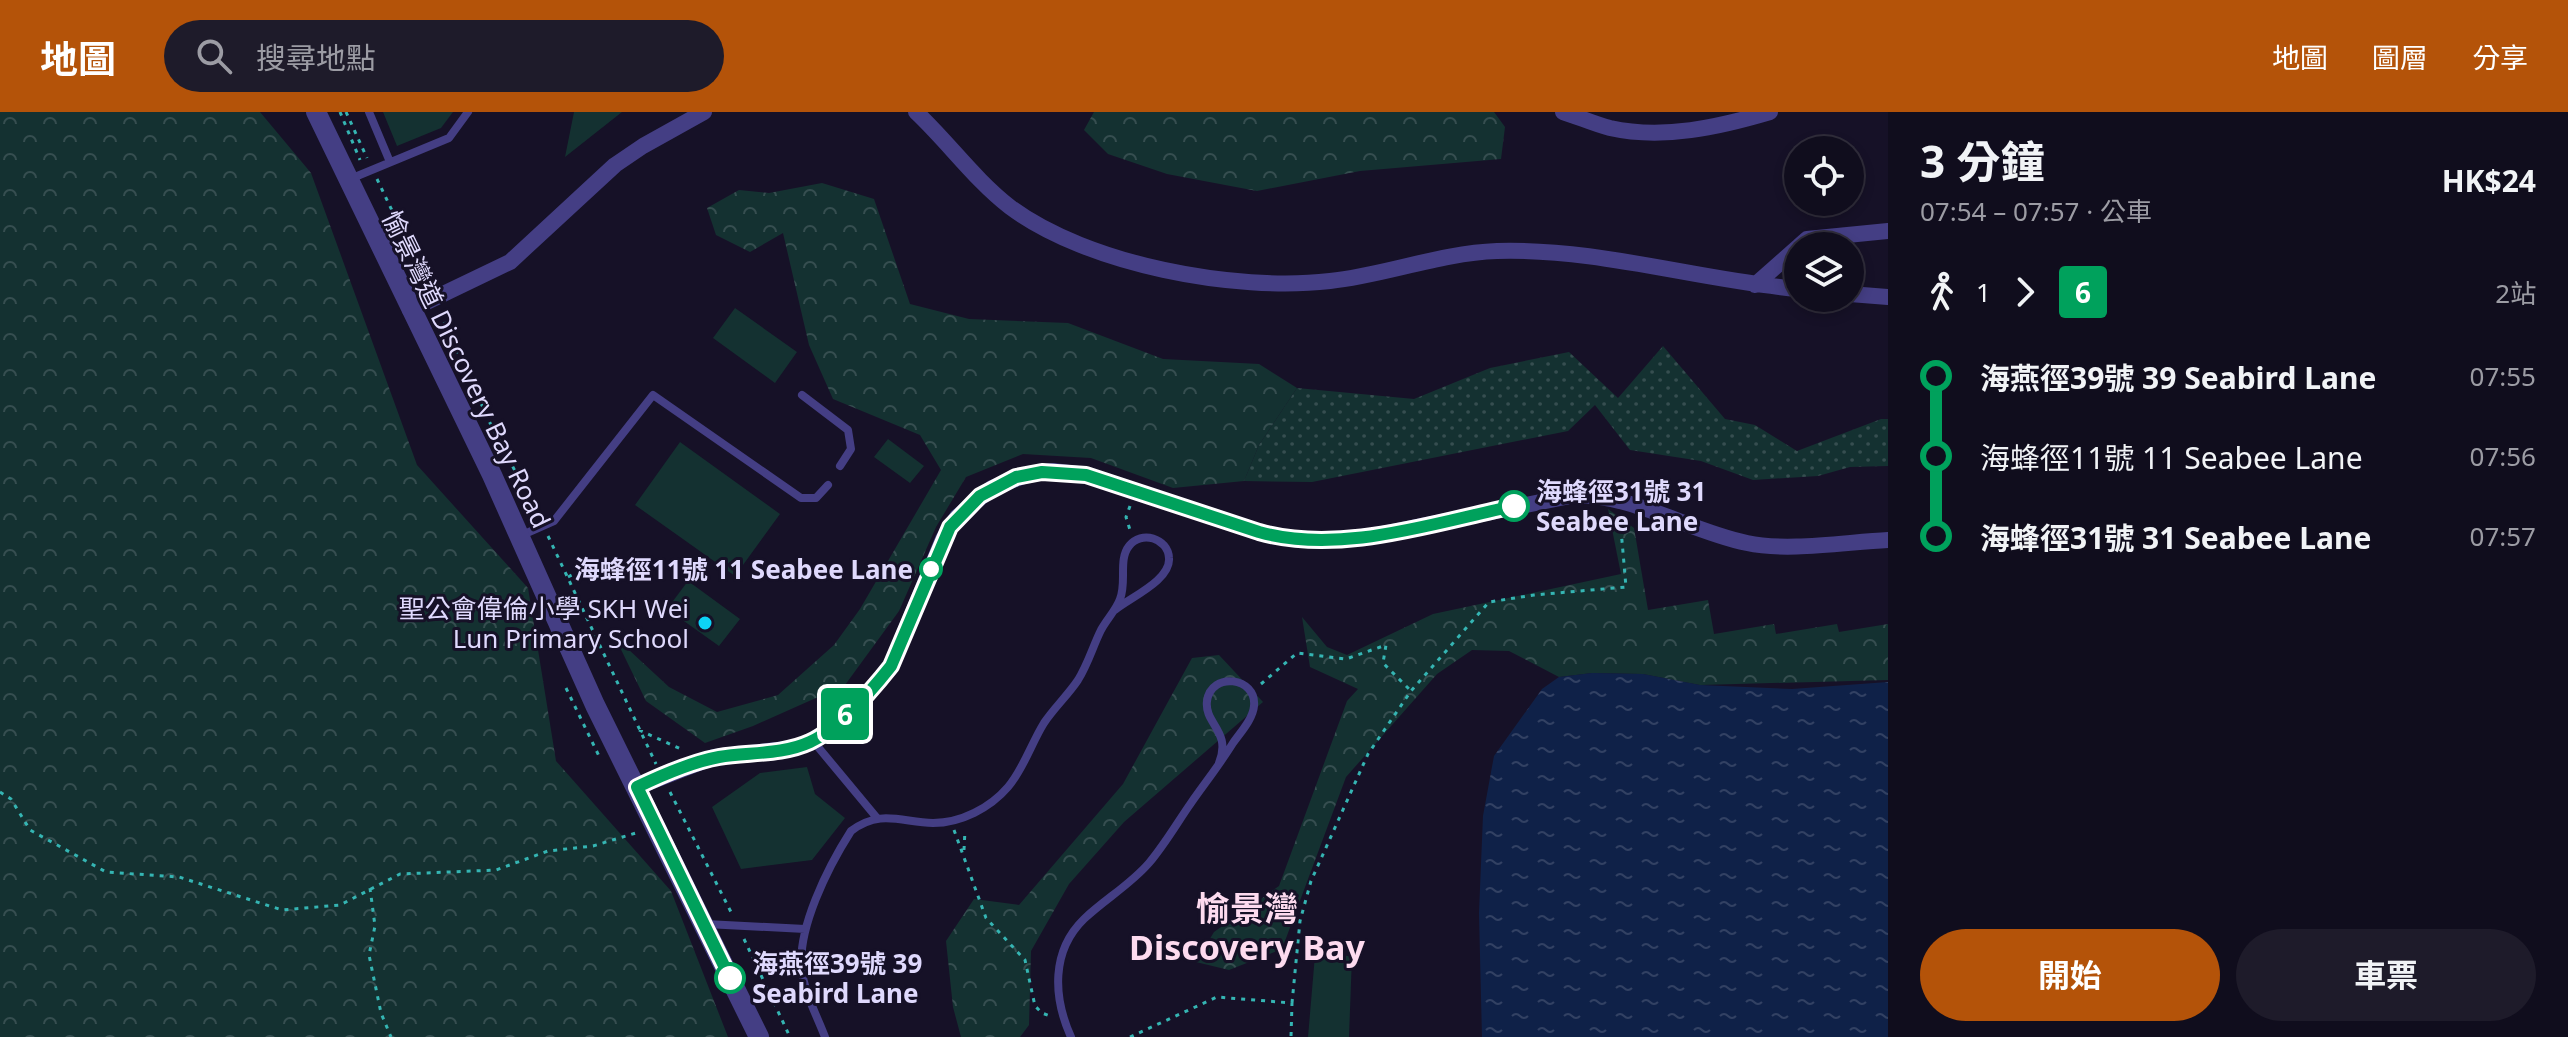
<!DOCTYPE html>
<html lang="zh-TW">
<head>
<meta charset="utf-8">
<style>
	:root { --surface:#100d1d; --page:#1e1b2a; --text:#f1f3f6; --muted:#9c9ca4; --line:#302d3b; --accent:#b45309 }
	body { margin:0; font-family:"Noto Sans","Noto Sans TC",sans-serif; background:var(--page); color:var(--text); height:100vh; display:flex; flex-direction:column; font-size:30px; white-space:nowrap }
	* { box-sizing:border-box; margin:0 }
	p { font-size:26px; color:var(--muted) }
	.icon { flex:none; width:44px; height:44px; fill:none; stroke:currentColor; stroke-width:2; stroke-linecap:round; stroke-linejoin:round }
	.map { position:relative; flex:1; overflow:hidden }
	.side { display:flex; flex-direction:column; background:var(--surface); width:680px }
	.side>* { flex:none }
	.badge { padding:0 16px; border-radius:6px; font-size:28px; line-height:52px }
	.tools { position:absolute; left:1784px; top:24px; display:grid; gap:16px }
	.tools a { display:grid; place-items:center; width:80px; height:80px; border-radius:50%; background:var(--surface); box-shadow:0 4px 12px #0003,0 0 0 2px var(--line); font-size:40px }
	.map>.badge { position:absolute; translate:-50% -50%; box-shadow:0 0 0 4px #fff }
	.legs { display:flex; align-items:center; gap:12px; height:88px; padding:0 32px; font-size:26px }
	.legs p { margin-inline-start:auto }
	.summary { display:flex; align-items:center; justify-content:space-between; height:136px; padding:0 32px }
	h1 { font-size:44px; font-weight:700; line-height:60px }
	.button { display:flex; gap:16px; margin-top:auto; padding:16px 32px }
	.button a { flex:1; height:92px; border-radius:48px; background:var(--accent); color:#fff; font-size:32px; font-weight:700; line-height:92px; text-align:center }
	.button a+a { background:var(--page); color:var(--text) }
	ul { padding:0 32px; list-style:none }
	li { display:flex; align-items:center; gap:28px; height:80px; font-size:30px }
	li i { display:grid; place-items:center; width:12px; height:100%; margin:0 10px; background:currentColor }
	li i::after { content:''; width:20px; height:20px; margin:-10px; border:6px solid; border-radius:50%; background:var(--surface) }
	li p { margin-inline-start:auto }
	li:first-child i { background:linear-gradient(#0000 50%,currentColor 0) }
	li:last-child i { background:linear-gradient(currentColor 50%,#0000 0) }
	header { display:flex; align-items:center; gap:48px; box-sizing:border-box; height:112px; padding:0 40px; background:var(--accent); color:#fff }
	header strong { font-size:38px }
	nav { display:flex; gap:44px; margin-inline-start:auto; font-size:28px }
	.search { width:560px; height:72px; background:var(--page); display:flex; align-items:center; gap:20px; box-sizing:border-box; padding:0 28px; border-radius:44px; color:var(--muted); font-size:30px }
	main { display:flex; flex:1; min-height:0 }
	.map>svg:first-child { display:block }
	.grass { fill:url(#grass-dots) }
	.forest { fill:url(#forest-crowns) }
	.park { fill:#143131 }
	.water { fill:url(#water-ripples) }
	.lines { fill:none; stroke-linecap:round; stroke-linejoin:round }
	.path { stroke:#35b5b3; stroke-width:3; stroke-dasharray:4 6; stroke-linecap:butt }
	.service { stroke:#443e84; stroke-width:8 }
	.minor { stroke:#443e84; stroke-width:16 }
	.tertiary { stroke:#443e84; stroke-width:20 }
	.line-1-casing { stroke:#fff; stroke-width:18 }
	.line-1 { stroke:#00a15c; stroke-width:12 }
	.stop-1-dot { fill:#fff; stroke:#00a15c; stroke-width:4 }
	.poi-dot { fill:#0dd3f5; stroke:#161127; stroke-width:3 }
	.labels { text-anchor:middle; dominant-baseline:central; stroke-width:6; stroke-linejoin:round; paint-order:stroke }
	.street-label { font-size:26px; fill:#dfd9fd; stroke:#161127 }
	.stop-label { font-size:26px; font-weight:bold; fill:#dfd9fd; stroke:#161127; text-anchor:start }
	.poi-label { font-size:26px; fill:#dfd9fd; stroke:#161127; text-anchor:end }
	.district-label { font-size:34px; font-weight:bold; fill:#fddbef; stroke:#161127 }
</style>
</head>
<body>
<header>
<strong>地圖</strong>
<div class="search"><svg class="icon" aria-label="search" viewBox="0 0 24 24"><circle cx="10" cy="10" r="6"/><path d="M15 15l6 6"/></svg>搜尋地點</div>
<nav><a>地圖</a><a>圖層</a><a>分享</a></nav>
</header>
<main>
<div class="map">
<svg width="1888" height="925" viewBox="0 0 1888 925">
	<defs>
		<pattern id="grass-dots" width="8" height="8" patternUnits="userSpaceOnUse" patternTransform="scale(2)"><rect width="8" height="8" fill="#143131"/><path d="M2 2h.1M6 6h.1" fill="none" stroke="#364e50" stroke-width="1.8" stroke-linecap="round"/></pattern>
		<pattern id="forest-crowns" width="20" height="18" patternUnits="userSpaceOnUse" patternTransform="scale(2)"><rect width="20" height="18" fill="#143131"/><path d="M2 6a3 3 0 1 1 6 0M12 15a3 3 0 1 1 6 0" fill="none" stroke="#364e50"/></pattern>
		<pattern id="water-ripples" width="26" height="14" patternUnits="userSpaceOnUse" patternTransform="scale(2)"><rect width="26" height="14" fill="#0f2148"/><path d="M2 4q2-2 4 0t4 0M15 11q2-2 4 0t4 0" fill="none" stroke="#324163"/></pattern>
	</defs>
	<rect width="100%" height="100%" fill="#161127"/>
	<path class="grass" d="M1663 234 1725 307 1755 313 1797 339 1881 307H1888V354L1850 355 1818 364 1753 368 1701 349 1630 338 1595 293 1568 319 1312 370 1244 369 1259 333 1297 276 1414 287 1490 256 1569 240 1618 286Z"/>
	<path class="forest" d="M0 0H260L311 61 417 353 528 476 556 649 671 779 728 925H0Z
		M1094 0H1494L1505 15 1501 47 1360 59 1257 79 1167 62 1108 42 1084 18Z
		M822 71 874 87 910 192 969 207 1068 211 1163 247 1259 252 1297 276 1259 333 1244 369 1173 376 1091 346 1023 342 966 365 936 415 899 499 845 573 753 614 705 631 646 589 615 525 669 575 717 600 778 583 834 533 860 497 941 358 920 323 833 287 809 233 783 121 750 140 716 123 707 96 739 78 769 81Z
		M1608 397 1634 416 1648 498 1708 488 1714 522 1774 512 1776 522 1837 512 1839 520 1888 512V568L1700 573 1643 562 1592 561 1559 565 1509 539 1472 538 1437 562 1346 665 1282 837 1229 858 1196 850 1214 820 1279 774 1347 589 1358 577 1310 555 1302 505 1327 535 1347 543 1433 502 1621 462Z
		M1219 543 1263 590 1124 710 1069 772 1031 839 1029 913 1020 925H961L953 895 946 829 974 787 1019 793 1123 672 1192 546Z"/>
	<path class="park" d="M383 0H453L441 16 397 34Z
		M574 0H622L565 45Z
		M735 196 797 240 775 271 713 226Z
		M888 327 924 354 910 371 874 345Z
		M680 330 780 402 735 464 635 393Z
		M688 469 740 507 719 534 667 497Z
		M807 655 815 682 845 706 812 748 741 757 712 695 760 661Z
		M1315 843 1352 844 1349 925H1308Z"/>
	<path class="water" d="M1592 561 1643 562 1700 573 1792 577 1888 570V925H1482L1479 801 1483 704 1494 644 1542 577 1559 565Z"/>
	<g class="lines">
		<path class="path" d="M340 0 360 48
			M346 0 367 46
			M377 67 427 172
			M440 201 490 311 538 403
			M1130 394 1126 405 1130 418
			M548 424 656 652
			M568 465 580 459 587 451 595 456
			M1261 572 1297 541 1346 547 1386 533 1383 551 1411 579
			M566 576 599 644
			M639 618 683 638
			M0 680 11 687 30 718 106 760 179 765 282 798 340 793 400 762 496 758 548 739 593 734 639 720
			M670 680 732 802
			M954 718 986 806 1025 848 1035 894 1042 901 1050 904
			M964 738 965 718
			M370 776 375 814 369 843 381 901 391 925
			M744 827 790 925
			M1292 891 1300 809 1311 769 1368 642 1411 579 1489 490 1534 483 1626 475 1620 406
			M1130 925 1217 885 1292 891 1291 925"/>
		<path class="service" d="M369 0 390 50
			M350 67 449 26 468 0
			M802 283 848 318 851 337 840 354
			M520 424 554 409 653 283 801 386H816L828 373
			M813 629 877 706
			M706 812 805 817
			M825 925C817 904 805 882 802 860 796 818 828 755 851 719 880 697 901 710 933 711 961 711 990 696 1008 675 1024 656 1031 632 1044 611 1054 596 1068 583 1078 568 1088 552 1093 534 1101 518 1107 507 1116 498 1120 487 1127 470 1118 448 1129 434 1141 418 1168 426 1169 446 1171 468 1131 485 1115 498
			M1071 925C1053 885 1051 839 1084 807 1105 787 1130 773 1149 751 1165 732 1177 711 1191 691 1205 671 1220 652 1233 631 1240 621 1253 607 1254 594 1257 565 1211 559 1207 589 1204 612 1232 619 1219 651"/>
		<path class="minor" d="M916 0C948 30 975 68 1010 95 1088 153 1235 180 1330 169 1386 163 1440 141 1497 139 1599 136 1698 168 1798 177
			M1563 0C1579 5 1594 12 1610 16 1663 28 1719 15 1770 0
			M1799 134 1807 127 1888 119
			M1755 173 1798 135
			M1850 182 1888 185
			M410 198 510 150 615 53 643 34 704 0
			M637 675 714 645 795 636 813 629 829 618 877 571 891 554 943 427 957 405 992 376 1029 362 1053 359 1086 363 1272 424 1321 429 1372 424 1575 383C1635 383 1689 419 1747 431 1787 440 1846 430 1888 428"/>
		<path class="tertiary" d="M316 0 492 363 595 593 759 925"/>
	</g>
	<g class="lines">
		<defs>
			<path id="line-1" d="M730 866 637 675C662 663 691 650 719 645 748 640 782 643 810 630 838 617 872 578 891 554L950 415 980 384 1016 365 1042 360 1086 363 1259 420C1340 443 1433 411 1514 394"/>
		</defs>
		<use href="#line-1" class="line-1-casing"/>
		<use href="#line-1" class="line-1"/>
	</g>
	<g class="stop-1-dot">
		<circle cx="1514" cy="394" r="14"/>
		<circle cx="931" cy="457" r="10"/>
		<circle cx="730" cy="866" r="14"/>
	</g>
	<circle class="poi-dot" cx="705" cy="511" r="8"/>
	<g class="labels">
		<g class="street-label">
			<text transform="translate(467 257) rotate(64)">愉景灣道 Discovery Bay Road</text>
		</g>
		<g class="stop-label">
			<text x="1536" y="379">海蜂徑31號 31<tspan x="1536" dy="30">Seabee Lane</tspan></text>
			<text x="913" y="457" text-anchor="end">海蜂徑11號 11 Seabee Lane</text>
			<text x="752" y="851">海燕徑39號 39<tspan x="752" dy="30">Seabird Lane</tspan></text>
		</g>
		<g class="poi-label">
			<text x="689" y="496">聖公會偉倫小學 SKH Wei<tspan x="689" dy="30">Lun Primary School</tspan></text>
		</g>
		<g class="district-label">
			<text x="1247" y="796">愉景灣<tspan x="1247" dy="39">Discovery Bay</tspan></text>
		</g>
	</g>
</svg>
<div class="tools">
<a><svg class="icon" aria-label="locate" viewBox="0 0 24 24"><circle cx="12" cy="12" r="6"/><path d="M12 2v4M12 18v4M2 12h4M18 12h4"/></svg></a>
<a><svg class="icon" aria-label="layers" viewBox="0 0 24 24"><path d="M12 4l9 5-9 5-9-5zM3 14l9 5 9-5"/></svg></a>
</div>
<b class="badge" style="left:845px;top:602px;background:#00a15c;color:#fff">6</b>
</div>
<section class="side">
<div class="summary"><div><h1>3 分鐘</h1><p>07:54 – 07:57 · 公車</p></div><b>HK$24</b></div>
<div class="legs"><svg class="icon" aria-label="walk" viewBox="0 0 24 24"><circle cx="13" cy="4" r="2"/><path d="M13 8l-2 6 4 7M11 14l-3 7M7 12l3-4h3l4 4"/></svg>1<svg class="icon" aria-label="forward" viewBox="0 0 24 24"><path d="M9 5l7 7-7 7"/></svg><b class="badge" style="background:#00a15c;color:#fff">6</b><p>2站</p></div>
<ul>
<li><i style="color:#00a15c"></i><b>海燕徑39號 39 Seabird Lane</b><p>07:55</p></li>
<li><i style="color:#00a15c"></i><span>海蜂徑11號 11 Seabee Lane</span><p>07:56</p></li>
<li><i style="color:#00a15c"></i><b>海蜂徑31號 31 Seabee Lane</b><p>07:57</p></li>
</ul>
<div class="button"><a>開始</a><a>車票</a></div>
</section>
</main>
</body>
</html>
